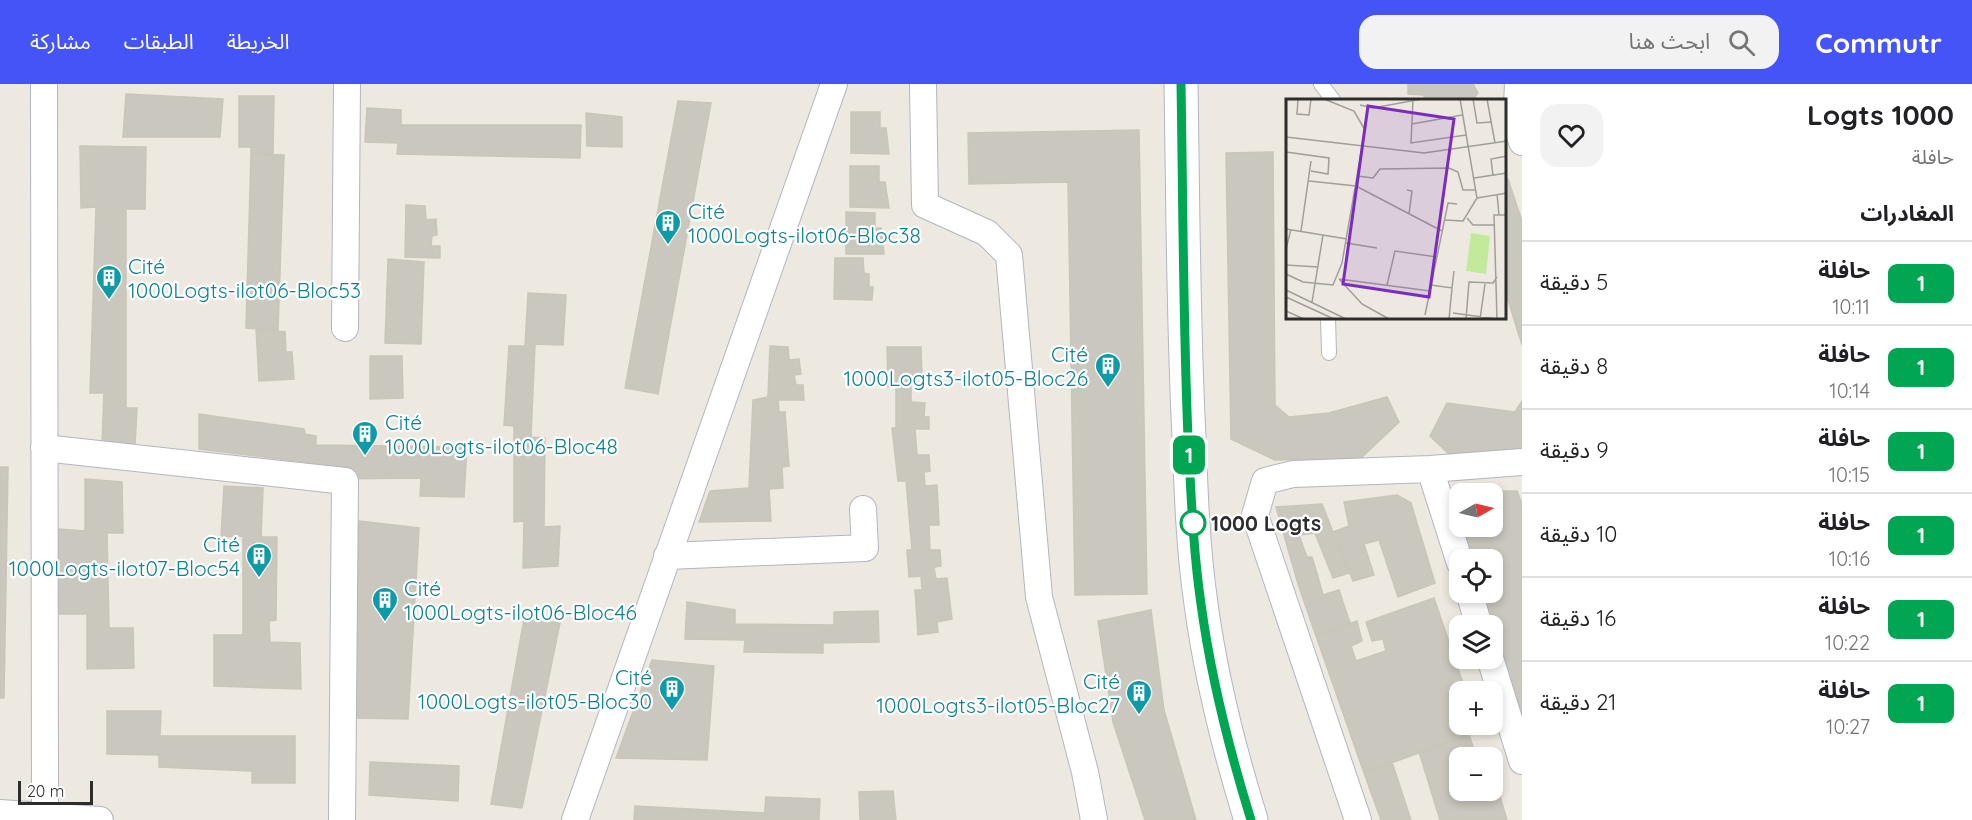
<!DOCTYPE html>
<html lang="ar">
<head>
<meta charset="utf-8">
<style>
	:root { --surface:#fff; --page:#f2f2f2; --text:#202124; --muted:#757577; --line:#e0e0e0; --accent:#4454f7 }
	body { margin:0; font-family:Quicksand,"Noto Sans Arabic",sans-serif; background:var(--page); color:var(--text); direction:rtl; height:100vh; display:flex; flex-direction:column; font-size:22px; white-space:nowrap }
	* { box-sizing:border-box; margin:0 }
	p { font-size:20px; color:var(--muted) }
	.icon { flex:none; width:33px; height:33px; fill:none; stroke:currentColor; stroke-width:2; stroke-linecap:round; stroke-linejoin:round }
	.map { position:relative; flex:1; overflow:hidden; direction:ltr }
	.drawer { display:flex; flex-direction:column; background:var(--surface); width:450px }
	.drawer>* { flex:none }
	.badge { padding:0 12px; border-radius:9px; font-size:21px; line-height:39px }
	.needle { width:39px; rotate:82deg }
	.buttons { position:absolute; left:1449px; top:399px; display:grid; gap:12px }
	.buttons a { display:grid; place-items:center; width:54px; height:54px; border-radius:12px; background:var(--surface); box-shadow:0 3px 9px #0003; font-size:30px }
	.scale { position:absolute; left:18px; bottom:15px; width:75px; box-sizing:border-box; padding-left:6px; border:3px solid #2d2d2d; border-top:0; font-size:16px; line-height:21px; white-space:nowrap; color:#2d2d2d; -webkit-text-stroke:4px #fff; paint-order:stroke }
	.map>.badge { position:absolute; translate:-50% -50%; box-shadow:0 0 0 3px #fff }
	h2 { padding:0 18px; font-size:22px; line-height:54px }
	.round { display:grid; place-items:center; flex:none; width:63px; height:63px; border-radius:18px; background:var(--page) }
	.head { display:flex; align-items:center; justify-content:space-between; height:102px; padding:0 18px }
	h1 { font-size:28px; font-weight:700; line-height:45px }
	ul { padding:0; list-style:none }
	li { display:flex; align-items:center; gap:18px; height:84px; padding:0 18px; border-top:2px solid var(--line) }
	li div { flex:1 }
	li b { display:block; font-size:22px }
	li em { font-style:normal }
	li .badge { min-width:66px; font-weight:700; text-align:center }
	header { display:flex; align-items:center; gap:36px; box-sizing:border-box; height:84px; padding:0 30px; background:var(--accent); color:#fff }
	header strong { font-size:28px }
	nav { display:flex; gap:33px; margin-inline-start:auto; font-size:21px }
	.search { width:420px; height:54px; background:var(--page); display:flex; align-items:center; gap:15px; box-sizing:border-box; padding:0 21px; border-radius:18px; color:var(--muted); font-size:22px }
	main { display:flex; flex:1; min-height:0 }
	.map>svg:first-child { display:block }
	.building { fill:#cac7be; stroke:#cac5b9; stroke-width:1.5 }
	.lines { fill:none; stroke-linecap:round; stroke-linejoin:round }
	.lane-casing { stroke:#b3b5c0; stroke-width:16 }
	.street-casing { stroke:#b3b5c0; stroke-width:28 }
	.secondary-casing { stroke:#b3b5c0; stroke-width:35 }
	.lane { stroke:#fff; stroke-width:14 }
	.street { stroke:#fff; stroke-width:26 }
	.secondary { stroke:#fff; stroke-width:33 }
	.line-casing { stroke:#fff; stroke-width:14 }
	.line { stroke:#00a651; stroke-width:9 }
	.stop-dot { fill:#fff; stroke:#00a651; stroke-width:3 }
	.labels { text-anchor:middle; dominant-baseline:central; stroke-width:4.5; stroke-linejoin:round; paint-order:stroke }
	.culture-label { font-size:21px; fill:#0d838f; stroke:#fff; text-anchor:start }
	.stop-label { font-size:21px; font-weight:bold; fill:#2d2d2d; stroke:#fff; text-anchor:start }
	.inset-road { fill:none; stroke:#a19e98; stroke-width:1.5 }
	.view { fill:#7b2cbf; fill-opacity:0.15; stroke:#7b2cbf; stroke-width:3 }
	.inset-edge { fill:none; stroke:#2d2d2d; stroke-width:3 }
</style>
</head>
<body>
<header>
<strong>Commutr</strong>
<div class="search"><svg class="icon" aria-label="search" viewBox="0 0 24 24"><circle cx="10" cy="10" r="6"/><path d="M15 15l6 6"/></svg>ابحث هنا</div>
<nav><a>الخريطة</a><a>الطبقات</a><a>مشاركة</a></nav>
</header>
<main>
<section class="drawer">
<div class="head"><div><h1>1000 Logts</h1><p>حافلة</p></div><a class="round"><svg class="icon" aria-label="heart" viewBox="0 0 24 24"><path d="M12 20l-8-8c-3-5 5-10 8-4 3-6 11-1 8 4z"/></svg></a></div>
<h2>المغادرات</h2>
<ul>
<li><span class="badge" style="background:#00a651;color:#fff">1</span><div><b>حافلة</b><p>10:11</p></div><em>5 دقيقة</em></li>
<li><span class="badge" style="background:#00a651;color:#fff">1</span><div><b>حافلة</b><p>10:14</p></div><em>8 دقيقة</em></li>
<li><span class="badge" style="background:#00a651;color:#fff">1</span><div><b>حافلة</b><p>10:15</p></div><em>9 دقيقة</em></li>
<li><span class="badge" style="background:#00a651;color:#fff">1</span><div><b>حافلة</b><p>10:16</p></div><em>10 دقيقة</em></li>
<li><span class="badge" style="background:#00a651;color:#fff">1</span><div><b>حافلة</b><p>10:22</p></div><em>16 دقيقة</em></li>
<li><span class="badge" style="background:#00a651;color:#fff">1</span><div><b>حافلة</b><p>10:27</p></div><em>21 دقيقة</em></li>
</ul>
</section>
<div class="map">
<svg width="1522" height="736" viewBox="0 0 1522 736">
	<rect width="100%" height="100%" fill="#eee9e0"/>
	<path class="building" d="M1408 0H1473L1478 9 1473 16H1427L1423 11 1408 10Z
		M126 10 223 15 220 53H123Z
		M239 12H274L273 70H251V63H239Z
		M678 17 711 19 658 310 625 304Z
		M367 24 401 26V41H581L580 74 397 70 398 59 365 58Z
		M851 28H880V44H886L889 70 851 69Z
		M586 29 622 33V63L587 62Z
		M1139 46 1147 510 1075 511 1068 98 969 100 968 49Z
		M80 62 146 63 145 125H126V324H137L135 361 102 360 104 309H90L96 123 81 124Z
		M1273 68 1275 321 1289 333 1329 329 1387 313 1399 338 1361 374 1275 376 1231 355 1226 69Z
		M251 70 284 71 278 246 246 244Z
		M850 82H879V98H885L889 124 850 123Z
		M1506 94 1508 95 1522 137V261L1506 210Z
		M406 121 425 122 426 136 436 135 437 151 432 152 431 162H440V174L405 173Z
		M846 128 875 129V144H881L884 170H846Z
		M835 174H863L864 189 869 190V203H873L872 216 834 215Z
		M388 175 424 178 421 260 385 259Z
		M528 209 566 211 563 261 535 260 531 353 545 354 544 443 560 442 558 482 523 484 524 437 514 438V342L504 341 509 262H525Z
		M256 244 285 248 286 268H292L294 295 259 297Z
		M770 262 788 263 789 276 799 275 801 290 794 291 796 301H803L804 316H778L779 328H785L789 382 782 383 783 404 769 405 771 437 699 438 710 407 749 404 753 316 768 313Z
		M887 263H921L922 292H911V303H888Z
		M370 272H402L403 314 370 315Z
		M896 303H911V318L925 319 924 333H929V345H915L917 371H929L930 387 924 388 925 402 937 401 939 441H929L930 466H940L941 482 934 483 936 495 947 494 952 535 937 538 938 548 918 551 915 506H922L921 492 909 493 907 466H912L906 397H898L892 344H896Z
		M1522 317V368L1450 371 1430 352 1447 319 1515 328Z
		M199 330 304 345 305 350 316 352V361L467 363 464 413 420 412 421 394 328 395 329 381 199 365Z
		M0 383H8L4 614H0Z
		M85 395 122 398 123 449H107L109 544H133L134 584 87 585V530H57L59 445 85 447Z
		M224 402 263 404 261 453H277L276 536 269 537 270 558 300 559 301 605 214 602V551H243V452L221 453Z
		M1450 407H1517L1522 420V639L1481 508H1492V476H1471L1461 442H1492V410H1460V438Z
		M1397 411 1411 419 1435 499 1398 513 1379 456 1364 460 1374 491 1353 497 1333 448 1349 442 1344 418Z
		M1322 420 1349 489 1333 494 1315 449 1299 451 1307 473H1312L1316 486 1298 500 1276 423Z
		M359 437 419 444 408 635 354 634Z
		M1316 486 1323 511 1339 506 1350 539 1316 552 1298 500Z
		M1434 514 1466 608H1460V640H1477L1479 647 1364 689 1316 552 1357 537 1362 557 1351 562 1356 577 1386 567 1383 555 1372 557 1366 538Z
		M687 518 735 526V540L834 541V528L878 527 879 558 823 559V569L744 568 745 556 685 555Z
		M1151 526 1164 626 1196 736H1145L1113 638 1098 537Z
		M524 535 560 539 522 724 491 720Z
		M652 576 714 582 707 676 616 674Z
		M107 627H161L160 652H295V699H252V687L159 683V671L107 670Z
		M1469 651 1477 674H1460V706H1492L1493 689 1507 736H1440L1419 668Z
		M370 678 459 682 458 717 369 711Z
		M1392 678 1411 736H1381L1364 689Z
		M893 707 896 736H860L859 708Z
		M766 713 820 715 819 736H764Z
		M635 722 765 729 764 736H634Z"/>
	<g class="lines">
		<defs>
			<path id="lane" d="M1321 0 1333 16
				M1328 234 1329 269"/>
			<path id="street" d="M44 0 45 732
				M923 0 925 121 987 149 1009 171 1039 513 1085 688 1094 736
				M1518 0 1516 39 1522 58
				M345 244 347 0
				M44 364 345 397 342 736
				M1430 385 1460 479
				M667 472 865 464 863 425
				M1469 508 1479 542
				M1490 574 1522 677
				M0 729 100 736
				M575 736 834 0
				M1358 736 1255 431 1265 397 1293 390 1430 385 1522 378"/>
			<path id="secondary" d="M1181 0C1183 118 1183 236 1189 353 1191 409 1193 465 1201 520 1211 594 1229 665 1251 736"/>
		</defs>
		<use href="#lane" class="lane-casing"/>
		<use href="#street" class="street-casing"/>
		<use href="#secondary" class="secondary-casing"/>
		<use href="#lane" class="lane"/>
		<use href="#street" class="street"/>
		<use href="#secondary" class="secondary"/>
	</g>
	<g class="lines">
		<defs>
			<path id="line" d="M1181 0C1183 118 1183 236 1188 353 1191 409 1193 465 1201 520 1211 594 1229 665 1251 736"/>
		</defs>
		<use href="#line" class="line-casing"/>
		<use href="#line" class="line"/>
	</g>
	<defs>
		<symbol id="building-pin" viewBox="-11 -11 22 30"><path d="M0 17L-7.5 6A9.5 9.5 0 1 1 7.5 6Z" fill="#0f9aa8" stroke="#fff"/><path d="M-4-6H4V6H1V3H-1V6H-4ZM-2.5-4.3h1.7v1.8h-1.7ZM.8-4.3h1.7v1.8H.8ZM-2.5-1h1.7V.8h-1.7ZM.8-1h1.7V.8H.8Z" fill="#fff"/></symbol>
	</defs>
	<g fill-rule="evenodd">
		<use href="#building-pin" x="653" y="124" width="30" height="40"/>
		<use href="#building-pin" x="94" y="179" width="30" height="40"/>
		<use href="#building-pin" x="1093" y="267" width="30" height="40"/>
		<use href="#building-pin" x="350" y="335" width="30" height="40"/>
		<use href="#building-pin" x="244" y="457" width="30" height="40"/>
		<use href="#building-pin" x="370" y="501" width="30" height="40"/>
		<use href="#building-pin" x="657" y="590" width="30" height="40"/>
		<use href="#building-pin" x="1124" y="594" width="30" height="40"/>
	</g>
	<circle class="stop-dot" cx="1193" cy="439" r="12"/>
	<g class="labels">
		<g class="culture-label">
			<text x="688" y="127">Cité<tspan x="688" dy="24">1000Logts-ilot06-Bloc38</tspan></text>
			<text x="128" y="182">Cité<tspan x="128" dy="24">1000Logts-ilot06-Bloc53</tspan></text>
			<text x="1088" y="270" text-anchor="end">Cité<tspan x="1088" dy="24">1000Logts3-ilot05-Bloc26</tspan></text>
			<text x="385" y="338">Cité<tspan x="385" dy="24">1000Logts-ilot06-Bloc48</tspan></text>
			<text x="240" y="460" text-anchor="end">Cité<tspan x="240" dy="24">1000Logts-ilot07-Bloc54</tspan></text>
			<text x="404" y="504">Cité<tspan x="404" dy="24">1000Logts-ilot06-Bloc46</tspan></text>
			<text x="652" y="593" text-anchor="end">Cité<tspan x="652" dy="24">1000Logts-ilot05-Bloc30</tspan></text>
			<text x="1120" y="597" text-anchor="end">Cité<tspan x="1120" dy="24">1000Logts3-ilot05-Bloc27</tspan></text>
		</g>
		<g class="stop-label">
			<text x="1211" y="439">1000 Logts</text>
		</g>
	</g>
	<g transform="translate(1286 15)">
		<rect width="220" height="220" fill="#eee9e0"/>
		<path d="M185 134 204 137 200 175 180 172Z" fill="#c1ea9a"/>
		<path class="inset-road" d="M12 0 11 15 23 16 25 0M127 0 125 44 180 36M187 0 191 24 206 23M201 0 209 44M74 6 87 9 136 0M126 25 176 16M0 38 138 54 221 42M0 53 43 59 42 75 25 72M207 76 205 60 221 57M71 77 87 79 94 70 163 69 172 73 177 91H190M188 79 221 74M23 82 70 87 156 132M121 91 126 92 123 115M211 95 213 116M191 99 221 94M181 119 187 126H208M159 121 177 122 191 99 174 0M0 130 61 140M15 132 25 62M60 144 91 149M0 150 5 130M0 166 32 168M0 175 17 183 47 186 56 164 79 31 68 12 38 0M53 180 144 192M53 180 76 205 103 220M101 186 109 152 151 158M145 186 166 189 168 172M0 191 60 220M0 198 48 220M26 203 37 136M0 212 18 220M167 214 211 220M139 216 162 104 171 105M163 220 166 189M180 220 183 183 207 184 211 178M194 220 199 185M211 220 208 116H221"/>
		<path class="view" d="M82 7 168 20 143 198 57 185Z"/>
		<rect width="220" height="220" class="inset-edge"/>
	</g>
</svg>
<div class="buttons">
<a><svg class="needle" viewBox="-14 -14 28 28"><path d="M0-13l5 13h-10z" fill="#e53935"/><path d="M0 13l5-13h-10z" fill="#757577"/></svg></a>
<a><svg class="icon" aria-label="locate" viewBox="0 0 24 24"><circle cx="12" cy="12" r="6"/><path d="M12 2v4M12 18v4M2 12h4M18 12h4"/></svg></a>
<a><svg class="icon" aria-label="layers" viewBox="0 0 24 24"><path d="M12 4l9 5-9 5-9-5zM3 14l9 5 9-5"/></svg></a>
<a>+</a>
<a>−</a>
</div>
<div class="scale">20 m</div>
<b class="badge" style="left:1189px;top:371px;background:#00a651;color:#fff">1</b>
</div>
</main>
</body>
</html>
